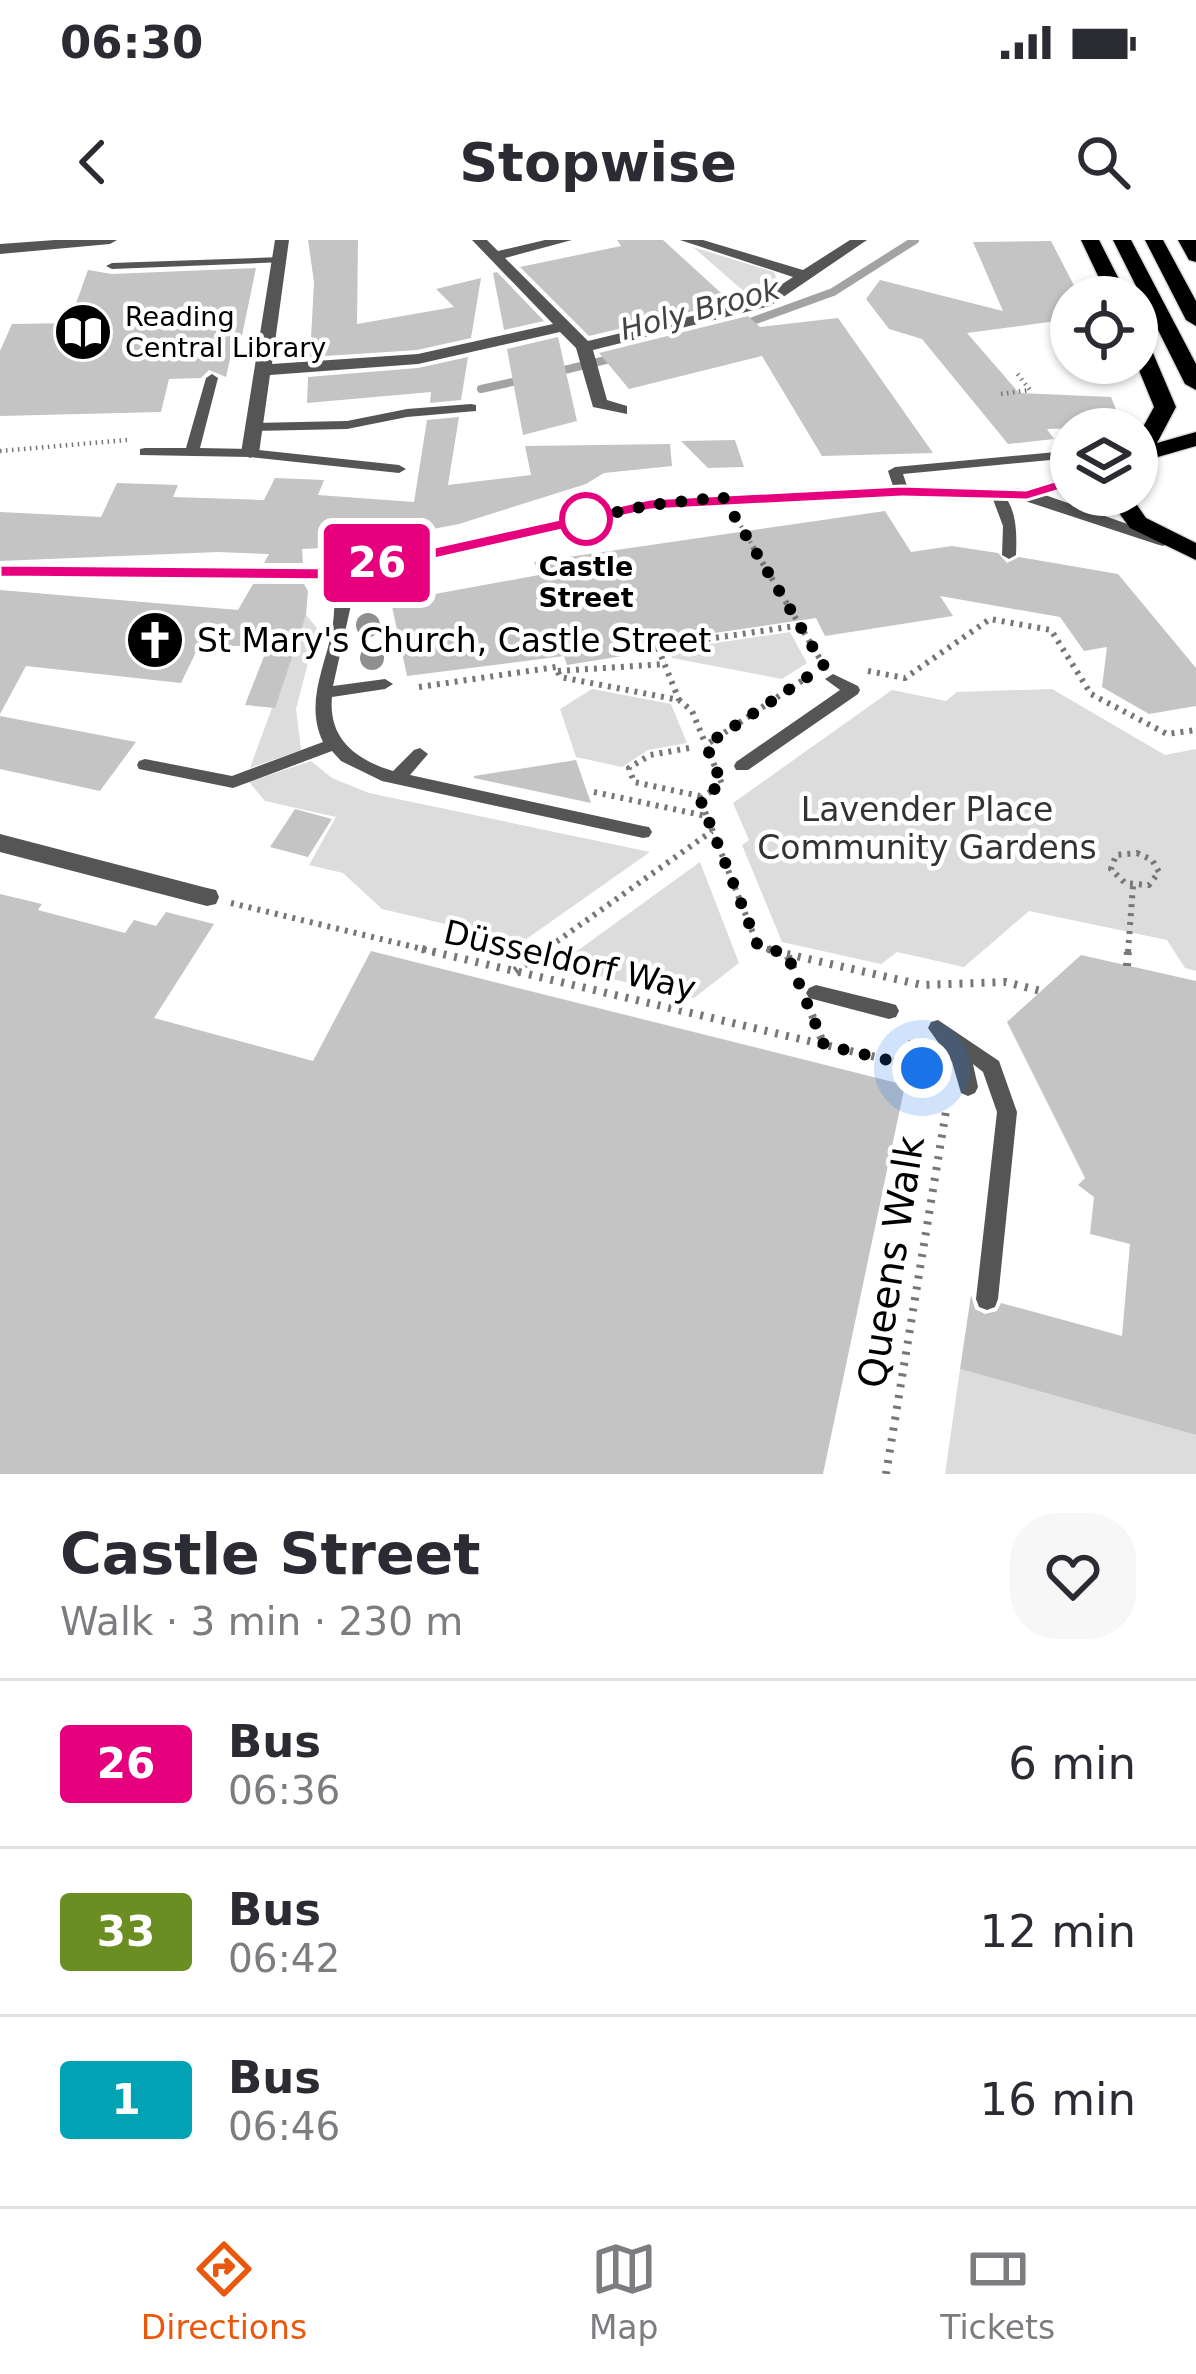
<!DOCTYPE html>
<html lang="en">
<head>
<meta charset="utf-8">
<style>
	:root { --surface:#fff; --page:#f7f7f7; --text:#2b2b33; --muted:#7c7c81; --line:#e1e1e2; --accent:#ea580c }
	body { margin:0; font-family:"DejaVu Sans",sans-serif; background:var(--page); color:var(--text); height:100vh; display:flex; flex-direction:column; font-size:45px; white-space:nowrap }
	* { box-sizing:border-box; margin:0 }
	p { font-size:39px; color:var(--muted) }
	.icon { flex:none; width:66px; height:66px; fill:none; stroke:currentColor; stroke-width:2; stroke-linecap:round; stroke-linejoin:round }
	.map { position:relative; height:1234px; overflow:hidden }
	.side { display:flex; flex-direction:column; background:var(--surface); flex:1 }
	.side>* { flex:none }
	.badge { padding:0 24px; border-radius:9px; font-size:42px; line-height:78px }
	.buttons { position:absolute; left:1050px; top:36px; display:grid; gap:24px }
	.buttons a { display:grid; place-items:center; width:108px; height:108px; border-radius:50%; background:var(--surface); box-shadow:0 3px 9px #0004; font-size:60px }
	.you { position:absolute; width:60px; height:60px; margin:-30px; border:9px solid #fff; border-radius:50%; background:#1a73e8; box-shadow:0 0 0 18px #1a73e833 }
	.map>.badge { position:absolute; translate:-50% -50%; box-shadow:0 0 0 6px #fff }
	.round { display:grid; place-items:center; flex:none; width:126px; height:126px; border-radius:48px; background:var(--page) }
	.overview { display:flex; align-items:center; justify-content:space-between; height:204px; padding:0 60px }
	h1 { font-size:57px; font-weight:800; line-height:90px }
	ul { padding:0; list-style:none }
	li { display:flex; align-items:center; gap:36px; height:168px; padding:0 60px; border-top:3px solid var(--line) }
	li div { flex:1 }
	li b { display:block; font-size:45px }
	li em { font-style:normal }
	li .badge { min-width:132px; font-weight:700; text-align:center }
	.status { display:flex; justify-content:space-between; align-items:center; height:84px; padding:0 60px; background:var(--surface); direction:ltr }
	.status svg { height:33px; fill:currentColor }
	header { display:flex; justify-content:space-between; align-items:center; height:156px; padding:0 60px; background:var(--surface); font-size:54px; font-weight:800 }
	.tabs { display:flex; justify-content:space-around; align-items:center; height:168px; border-top:3px solid var(--line); background:var(--surface); font-size:33px; color:var(--muted) }
	.tabs a { display:grid; justify-items:center; gap:6px }
	.tabs .current { color:var(--accent) }
	.map>svg:first-child { display:block }
	.green { fill:#dcdcdc }
	.lines { fill:none; stroke-linecap:round; stroke-linejoin:round }
	.stream { stroke:#a3a3a3; stroke-width:8 }
	.building { fill:#c4c4c4 }
	.primary-casing { stroke:#dbdbdb; stroke-width:3 }
	.path-far2 { stroke:#777; stroke-width:4.5; stroke-dasharray:1.5 4.5; stroke-linecap:butt }
	.path-far1 { stroke:#777; stroke-width:6; stroke-dasharray:3 6; stroke-linecap:butt }
	.path { stroke:#777; stroke-width:8; stroke-dasharray:3 8; stroke-linecap:butt }
	.lane { fill:#555; fill-rule:evenodd }
	.street { fill:#555; fill-rule:evenodd }
	.primary { fill:#000; fill-rule:evenodd }
	.tree { fill:#8f8f8f }
	.line { fill:#e6007e; stroke:#fff; stroke-width:3 }
	.walk { stroke:#000; stroke-width:12; stroke-dasharray:0 21.6 }
	.stop-dot { fill:#fff; stroke:#e6007e; stroke-width:6 }
	.labels { text-anchor:middle; dominant-baseline:central; stroke-width:9; stroke-linejoin:round; paint-order:stroke }
	.far-poi-label { font-size:27px; fill:#000; stroke:#fff; text-anchor:start }
	.far-stop-label { font-size:27px; font-weight:bold; fill:#000; stroke:#fff }
	.far-water-label { font-size:30px; font-style:italic; fill:#444; stroke:#fff }
	.poi-label { font-size:33px; fill:#000; stroke:#fff; text-anchor:start }
	.park-label { font-size:33px; fill:#333; stroke:#fff }
	.street-label { font-size:33px; fill:#000; stroke:#fff }
	.near-street-label { font-size:39px; fill:#000; stroke:#fff }
</style>
</head>
<body>
<div class="status"><b>06:30</b><svg viewBox="0 0 49 12"><path d="M0 12V9h3v3zM5 12V6h3v6zM10 12V3h3v9zM15 12V0h3v12zM26 1h20v11H26zM47 4h2v5h-2z"/></svg></div>
<header><svg class="icon" aria-label="back" viewBox="0 0 24 24"><path d="M15 5l-7 7 7 7"/></svg>Stopwise<svg class="icon" aria-label="search" viewBox="0 0 24 24"><circle cx="10" cy="10" r="6"/><path d="M15 15l6 6"/></svg></header>
<div class="map">
<svg width="1196" height="1234" viewBox="0 0 1196 1234">
	<rect width="100%" height="100%" fill="#fff"/>
	<path class="green" d="M693 7 774 32 778 41 748 55Z
		M306 375 317 388 296 469 301 510 250 528Z
		M790 392 807 423 782 439 672 418 669 410Z
		M592 449 671 464 687 503 648 510 622 527 576 517 560 469Z
		M1052 449 1165 515 1196 509V731L1185 728 1167 700 1029 671 964 727 897 712 881 724 782 702 742 605 749 600 733 563 892 450 946 461 957 452Z
		M311 521 332 538 369 553 650 612 522 702 382 669 343 633 309 625 336 577 265 561 249 542Z
		M700 622 739 723 694 758 565 728 570 716Z
		M960 1129 1196 1195V1234H945Z"/>
	<g class="lines">
		<path class="stream" d="M742 85 833 52 915 0
			M556 132 614 118
			M481 149 526 139"/>
	</g>
	<path class="building" d="M308 0H358L357 84 454 67 436 49 481 38 471 98 417 110 310 117 314 42Z
		M617 0H663L731 62 589 96 520 27 621 6Z
		M1051 1 1080 57H1071V79L967 93 1019 153 1111 157 1123 187 1047 189 1054 199 1008 204 922 99 889 89 866 59 880 40 1003 71 973 2Z
		M256 28 239 110H232L226 137 209 130 201 138 169 139 161 172 0 176V111L12 84 69 83 88 30 112 34Z
		M497 32 544 81 504 90 493 33Z
		M748 76 760 87 838 78 933 213 822 216 762 116 629 149 599 113Z
		M558 97 577 181 523 195 507 109Z
		M468 117 461 160 430 163 431 152 307 163 308 137 418 128Z
		M459 177 448 245 531 235 525 206 670 204 672 226 604 233 586 244 459 284 417 292 413 281 364 291V306L302 309 303 323H264L269 314 218 312 0 321V272L101 277 117 243 178 245 173 257 264 260 275 238 324 240 318 255 414 262 427 180Z
		M735 200 744 227 708 228 681 201Z
		M885 271 911 312 952 306 998 313 1007 323 1019 317 1118 334 1196 428V466L1149 474 1102 447 1107 407 1084 411 1060 377 940 356 953 376 825 396 816 378 626 406 629 415 567 425 564 416 407 436 391 362 539 335 534 322Z
		M253 344H304L308 351 306 375 275 468 245 465 268 406H199L181 443 26 426 0 474V350L238 370Z
		M0 476 136 502 100 551 0 529Z
		M576 520 591 563 474 538V536Z
		M295 569 332 579 308 617 270 607Z
		M0 654 42 664 38 670 125 693 134 680 156 686 166 672 214 684 154 778 313 821 371 711 905 845 823 1234H0Z
		M1081 715 1196 741V1195L960 1129 971 1055 975 1069 985 1074 997 1071 1001 1063 1122 1096 1130 1004 1090 994 1094 957 1078 945 1085 938 1007 782Z"/>
	<g class="lines">
		<defs>
			<path id="primary" d="M1081 0H1099L1128 57H1108Z
				M1113 0H1131L1196 124V150L1185 144Z
				M1145 0H1163L1196 61V86L1186 80Z
				M1178 0H1196V22L1189 20Z
				M1137 93 1147 99 1176 167 1157 203 1196 192V206L1137 223V198L1154 167 1136 123Z
				M1106 255H1130L1146 278 1196 303V320L1130 288Z"/>
		</defs>
		<use href="#primary" class="primary-casing"/>
		<path class="path-far2" d="M1001 154 1030 150 1016 132
			M0 211 127 200
			M741 286 755 310"/>
		<path class="path-far1" d="M753 307 823 424
			M658 408 679 460
			M627 411 802 385
			M558 431 666 424
			M868 431 905 438 990 379 1051 390 1091 454 1167 494 1196 490
			M419 447 556 427 560 437 679 460 692 471 706 505
			M689 508 650 515 629 528 634 542 700 556
			M594 552 706 576
			M1137 613 1152 620 1159 632 1149 645 1125 643 1111 629 1116 615Z
			M231 663 435 712
			M542 712 712 591
			M778 712 758 706 700 559 722 544 706 505 806 438
			M1128 712 1133 646"/>
		<path class="path" d="M422 709 922 828 939 849
			M768 709 787 714 796 735
			M787 714 922 745 1006 742 1041 751
			M1127 726 1128 709
			M515 731 546 709
			M812 775 824 805
			M908 825 913 799
			M886 1234 947 865"/>
		<path class="lane" d="M281 17 285 18V22L112 29 106 26 112 23Z
			M212 134 218 138 200 208 250 209 399 225 406 229 399 233 250 217 140 215V209L145 208H186L206 138Z
			M471 164 476 165V171L407 177 347 189 254 191 247 187 254 183 347 181 407 169Z
			M1056 212 1061 213V219L903 234 909 252 902 256 895 252 888 231 895 227Z
			M998 250C1017 264 1017 292 1016 315L1009 319 1002 315 1003 286 991 254Z
			M341 330 348 334 351 365 333 446 385 439 393 444 385 449 332 457C328 499 356 520 393 531L414 510 420 508 428 514 410 535 643 586 649 587 652 592 649 597 643 598 382 541 341 521 332 511 233 548 139 529 137 525 139 521 145 519 232 536 323 502C305 464 324 429 332 391 335 371 335 354 334 334Z
			M833 434 858 446 860 450 858 454 748 530H736L734 526 736 522 840 450 825 439Z
			M816 745 889 763 896 765 899 771 896 777 889 779 809 758 806 753 809 748Z
			M938 780 999 821 1017 872 998 1059 995 1067 987 1070 979 1067 976 1059 997 872 983 832 973 824 978 847 975 853 968 856 961 853 952 822 928 788 931 782Z"/>
		<path class="street" d="M55 0H117L110 4 0 14V4Z
			M275 0H289L272 124 418 114 553 84 472 0H487L498 11 545 0H572L505 18 588 101 758 60 793 37 680 0H703L803 30 850 0H867L770 66 593 110 607 160 627 166V174L593 167 576 108 560 92 418 124 270 135 259 213 250 218 241 213Z
			M1071 235V247L1045 255 1173 300 1163 306 1156 304 1025 261 902 258 650 271 341 340 0 337V325L341 328 650 259 902 246 1025 249Z
			M0 594 207 648 216 650 219 657 216 664 207 666 0 612Z"/>
		<use href="#primary" class="primary"/>
	</g>
	<g class="tree">
		<circle cx="368" cy="385" r="12"/>
		<circle cx="372" cy="418" r="12"/>
	</g>
	<path class="line" d="M1071 236 1077 237V245L1027 260 902 257 650 270 341 340 0 337V325L341 328 650 259 902 246 1026 250Z"/>
	<g class="lines">
		<path class="walk" d="M586 279 570 282 650 265 723 257 824 426 706 505 722 544 700 559 758 706 787 714 824 805 922 828"/>
	</g>
	<defs>
		<symbol id="library-disc" viewBox="-11 -11 22 22"><circle r="9.5" fill="#000" stroke="#fff"/><path d="M-6-4Q-3-5.5-.7-3.5V5Q-3 3-6 4ZM6-4Q3-5.5 .7-3.5V5Q3 3 6 4Z" fill="#fff"/></symbol>
		<symbol id="church-disc" viewBox="-11 -11 22 22"><circle r="9.5" fill="#000" stroke="#fff"/><path d="M-1.2-6h2.4v3.5h3.3v2.4h-3.3V6h-2.4V-.1h-3.3v-2.4h3.3Z" fill="#fff"/></symbol>
	</defs>
	<g fill-rule="evenodd">
		<use href="#library-disc" x="50" y="59" width="66" height="66"/>
		<use href="#church-disc" x="122" y="367" width="66" height="66"/>
	</g>
	<circle class="stop-dot" cx="586" cy="279" r="24"/>
	<g class="labels">
		<g class="far-poi-label">
			<text x="125" y="76">Reading<tspan x="125" dy="31">Central Library</tspan></text>
		</g>
		<g class="far-stop-label">
			<text x="586" y="326">Castle<tspan x="586" dy="31">Street</tspan></text>
		</g>
		<g class="far-water-label">
			<text transform="translate(700 69) rotate(-15)">Holy Brook</text>
		</g>
		<g class="poi-label">
			<text x="197" y="400">St Mary's Church, Castle Street</text>
		</g>
		<g class="park-label">
			<text x="927" y="569">Lavender Place<tspan x="927" dy="38">Community Gardens</tspan></text>
		</g>
		<g class="street-label">
			<text transform="translate(570 720) rotate(13)">Düsseldorf Way</text>
		</g>
		<g class="near-street-label">
			<text transform="translate(891 1022) rotate(-81)">Queens Walk</text>
		</g>
	</g>
</svg>
<div class="buttons">
<a><svg class="icon" aria-label="locate" viewBox="0 0 24 24"><circle cx="12" cy="12" r="6"/><path d="M12 2v4M12 18v4M2 12h4M18 12h4"/></svg></a>
<a><svg class="icon" aria-label="layers" viewBox="0 0 24 24"><path d="M12 4l9 5-9 5-9-5zM3 14l9 5 9-5"/></svg></a>
</div>
<div class="you" style="left:922px;top:828px"></div>
<b class="badge" style="left:377px;top:323px;background:#e6007e;color:#fff">26</b>
</div>
<section class="side">
<div class="overview"><div><h1>Castle Street</h1><p>Walk · 3 min · 230 m</p></div><a class="round"><svg class="icon" aria-label="heart" viewBox="0 0 24 24"><path d="M12 20l-8-8c-3-5 5-10 8-4 3-6 11-1 8 4z"/></svg></a></div>
<ul>
<li><span class="badge" style="background:#e6007e;color:#fff">26</span><div><b>Bus</b><p>06:36</p></div><em>6 min</em></li>
<li><span class="badge" style="background:#6b8e23;color:#fff">33</span><div><b>Bus</b><p>06:42</p></div><em>12 min</em></li>
<li><span class="badge" style="background:#00a3b4;color:#fff">1</span><div><b>Bus</b><p>06:46</p></div><em>16 min</em></li>
</ul>
</section>
<nav class="tabs">
<a class="current"><svg class="icon" aria-label="directions" viewBox="0 0 24 24"><path d="M12 3l9 9-9 9-9-9zM9 14v-3h6M13 9l2 2-2 2"/></svg>Directions</a>
<a><svg class="icon" aria-label="map" viewBox="0 0 24 24"><path d="M3 6l6-2 6 2 6-2v14l-6 2-6-2-6 2zM9 4v14M15 6v14"/></svg>Map</a>
<a><svg class="icon" aria-label="tickets" viewBox="0 0 24 24"><path d="M3 7h18v10H3zM15 7v10"/></svg>Tickets</a>
</nav>
</body>
</html>
